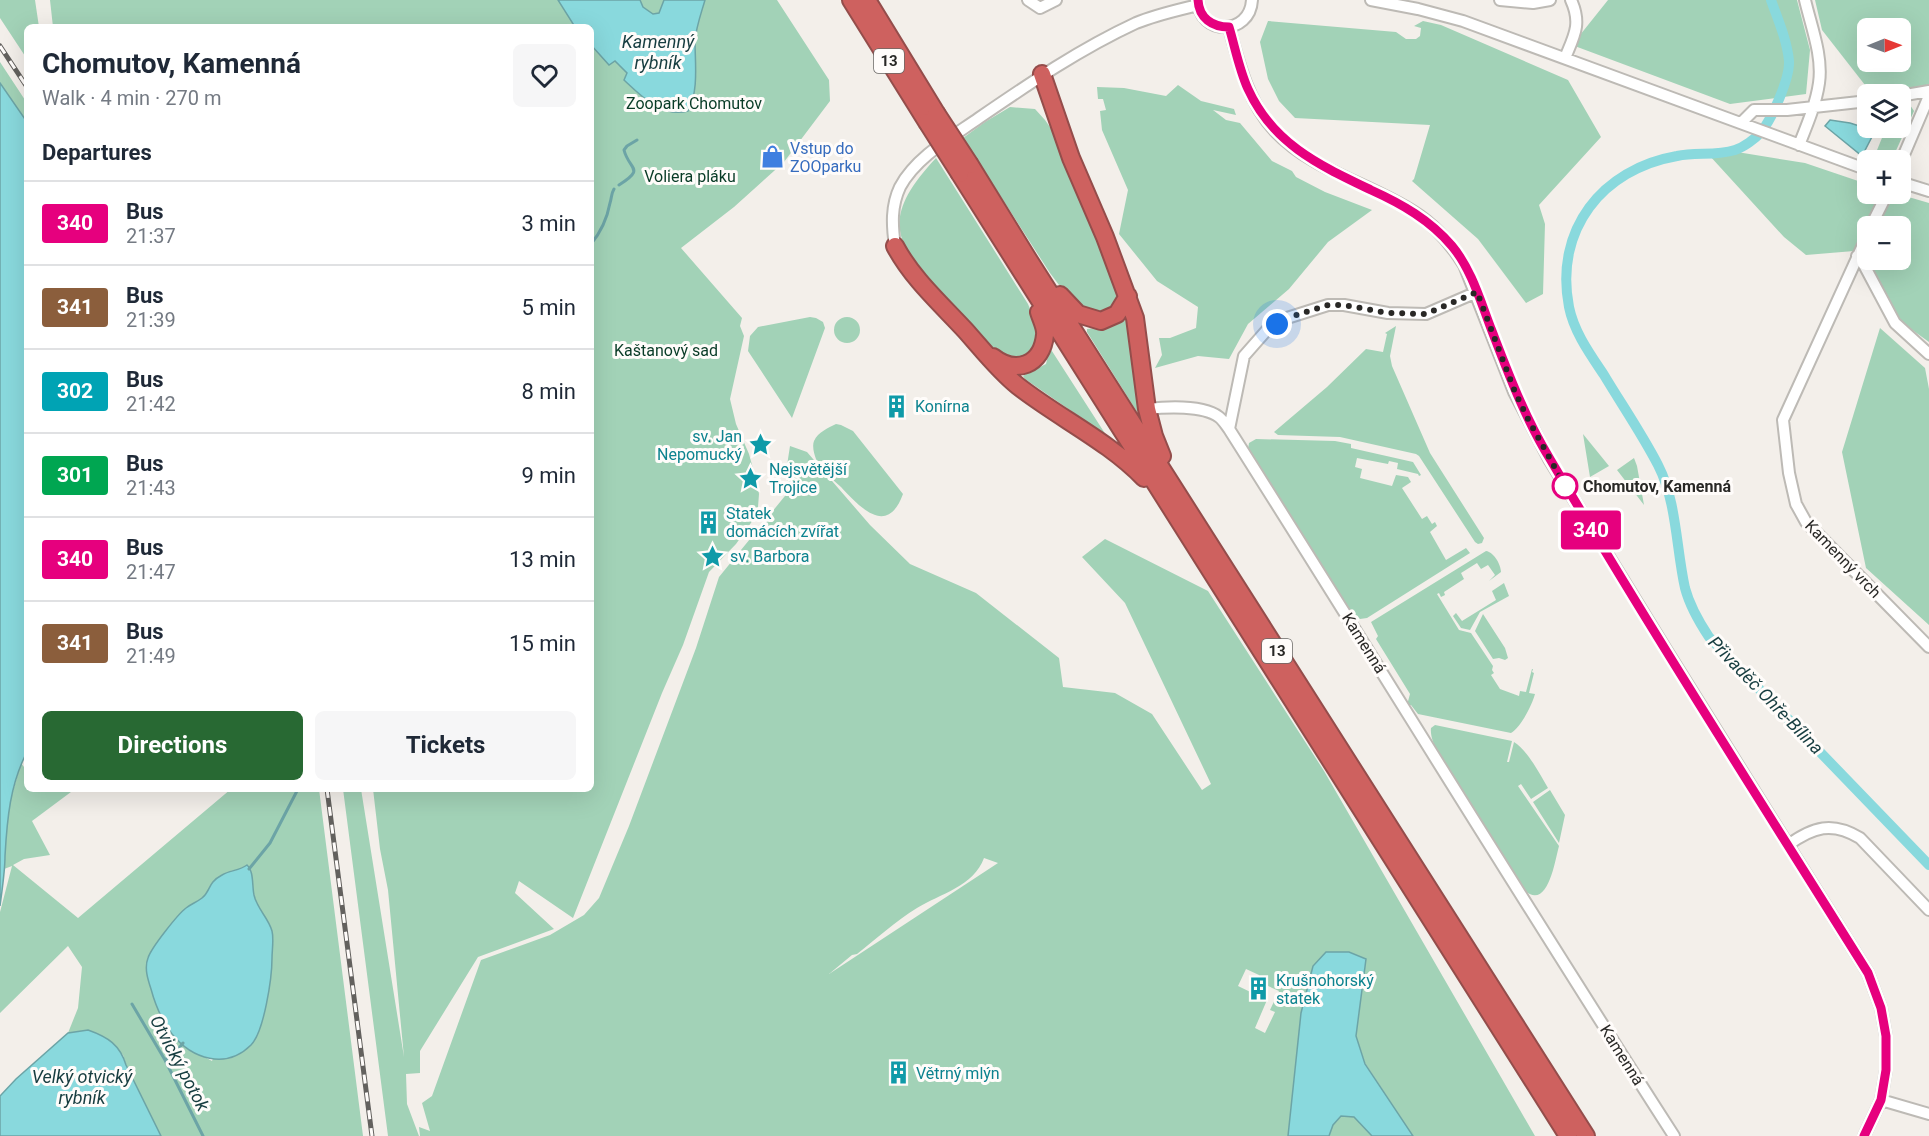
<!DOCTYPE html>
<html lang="en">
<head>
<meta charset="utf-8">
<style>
	:root { --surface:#fff; --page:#f6f6f7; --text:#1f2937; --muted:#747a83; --line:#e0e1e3; --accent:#286933 }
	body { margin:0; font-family:Roboto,sans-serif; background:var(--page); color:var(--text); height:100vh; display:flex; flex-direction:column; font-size:22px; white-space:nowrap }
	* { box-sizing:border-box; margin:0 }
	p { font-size:20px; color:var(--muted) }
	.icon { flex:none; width:33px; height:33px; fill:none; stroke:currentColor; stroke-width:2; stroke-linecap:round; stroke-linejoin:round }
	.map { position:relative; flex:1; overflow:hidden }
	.details { position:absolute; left:24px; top:24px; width:570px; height:768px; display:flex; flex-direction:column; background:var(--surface); border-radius:9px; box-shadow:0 6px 24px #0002 }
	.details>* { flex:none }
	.badge { padding:0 12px; border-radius:4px; font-size:21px; line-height:39px }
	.needle { width:39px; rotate:89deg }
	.buttons { position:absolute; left:1857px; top:18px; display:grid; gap:12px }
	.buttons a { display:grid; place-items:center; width:54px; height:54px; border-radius:9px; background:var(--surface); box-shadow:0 6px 24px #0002; font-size:30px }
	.you { position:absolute; width:30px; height:30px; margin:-15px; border:4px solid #fff; border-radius:50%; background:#1a73e8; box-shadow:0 0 0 9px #1a73e833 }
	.map>.badge { position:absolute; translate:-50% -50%; box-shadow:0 0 0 3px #fff }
	h2 { padding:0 18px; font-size:22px; line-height:54px }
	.round { display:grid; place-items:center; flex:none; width:63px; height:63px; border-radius:9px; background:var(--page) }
	.head { display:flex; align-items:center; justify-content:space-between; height:102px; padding:0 18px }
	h1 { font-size:28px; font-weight:700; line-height:45px }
	.button { display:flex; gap:12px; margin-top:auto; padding:12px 18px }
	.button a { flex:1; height:69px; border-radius:9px; background:var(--accent); color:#fff; font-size:24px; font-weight:700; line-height:69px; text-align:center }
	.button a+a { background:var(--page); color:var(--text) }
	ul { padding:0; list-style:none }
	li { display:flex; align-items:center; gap:18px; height:84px; padding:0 18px; border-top:2px solid var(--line) }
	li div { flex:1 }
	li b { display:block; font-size:22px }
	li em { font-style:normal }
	li .badge { min-width:66px; font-weight:700; text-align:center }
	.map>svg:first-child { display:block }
	.green { fill:#a2d2b7; fill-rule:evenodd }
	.water { fill:#89d9dd; stroke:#6ca4a6; stroke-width:1.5 }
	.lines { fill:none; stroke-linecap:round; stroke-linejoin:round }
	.stream { stroke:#6ca4a6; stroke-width:3 }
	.canal { stroke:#89d9dd; stroke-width:10 }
	.minor-casing { stroke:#bdbab5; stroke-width:14 }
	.highway-casing { stroke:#944d4b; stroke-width:20 }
	.minor { stroke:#fff; stroke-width:10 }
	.highway { stroke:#ce615f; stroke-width:16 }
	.rail-casing { stroke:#63615e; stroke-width:5 }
	.rail { stroke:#fffcfa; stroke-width:3; stroke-dasharray:9; stroke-linecap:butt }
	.highway-bridge-casing { stroke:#944d4b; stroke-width:20; stroke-linecap:butt }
	.highway-bridge { stroke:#ce615f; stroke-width:16 }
	.line-casing { stroke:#fff; stroke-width:14 }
	.line { stroke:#e6007e; stroke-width:9 }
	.walk { stroke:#292826; stroke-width:6; stroke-dasharray:0 10.8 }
	.stop-dot { fill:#fff; stroke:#e6007e; stroke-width:3 }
	.labels { text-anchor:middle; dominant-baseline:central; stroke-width:6; stroke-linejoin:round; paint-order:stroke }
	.shield { fill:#fffcfa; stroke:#696866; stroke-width:1.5 }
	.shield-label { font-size:15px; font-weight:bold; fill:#292826 }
	.park-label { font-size:16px; fill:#083b26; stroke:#fffcfa }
	.shop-label { font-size:16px; fill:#366cbe; stroke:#fffcfa; text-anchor:start }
	.culture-label { font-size:16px; fill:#0d838f; stroke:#fffcfa; text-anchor:start }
	.stop-label { font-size:16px; font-weight:bold; fill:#292826; stroke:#fffcfa; text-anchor:start }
	.street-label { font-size:16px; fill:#292826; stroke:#fffcfa }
	.water-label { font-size:18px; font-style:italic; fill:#173d40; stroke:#fffcfa }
</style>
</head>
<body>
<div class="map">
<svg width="1929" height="1136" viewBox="0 0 1929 1136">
	<rect width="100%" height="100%" fill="#f3efea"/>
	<path class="green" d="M0 0H35L39 27H27V59L0 18Z
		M50 0H777L829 80 830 101 784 162 734 207 681 248 742 318 740 326 744 336 730 399 736 424 749 454 757 483 759 494 758 507 753 520 736 544 709 572 683 645 662 693 573 918 519 881 515 893 554 929 478 957 420 1051V1073L406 1074 407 1104 419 1136H388L343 789H361L404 1057 388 890 380 849 373 789H591V27H53Z
		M1608 0H1797L1810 50 1806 94 1730 104 1572 45Z
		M1815 0H1929V85L1872 94 1822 30ZM1868 28H1900V62H1868Z
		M1268 21 1396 32 1406 39H1416L1420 36 1421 28 1414 26 1423 21 1441 25 1568 80 1601 137 1539 205 1545 224 1543 294 1526 303 1478 239 1412 181 1414 179 1430 125 1295 118 1279 101 1268 79 1260 42Z
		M0 62 27 103V122L0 83Z
		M1178 85 1201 101 1234 109 1236 115 1213 110 1226 120 1240 123 1272 161 1292 171 1296 177 1325 192 1372 210 1328 242 1289 289 1248 324 1229 359 1198 356 1155 368 1162 355 1159 338H1170L1196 328 1198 307 1157 281 1119 234 1128 190 1102 130 1100 111 1106 110 1103 99H1098L1097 87 1124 88 1166 96Z
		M1908 102 1914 111 1894 155 1889 160H1873L1886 128H1900L1901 111Z
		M1010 107 1035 109 1045 120 1059 140 1119 291C1114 308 1110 312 1092 315L1068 297 1050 273 963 138 985 122Z
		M1737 152 1805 163 1867 184 1868 194H1874L1877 200 1854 251 1806 255 1784 237 1709 155H1723Z
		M936 158 1028 304 1038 328 1034 350 1014 362C1007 358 1000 355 994 350 980 340 963 317 950 304 898 247 875 223 936 158Z
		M1905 196 1929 203V342L1897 319 1874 279 1868 260H1900V226H1878C1885 213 1888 198 1905 196Z
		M1124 315 1127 316 1140 410 1137 412 1087 332V329L1103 327Z
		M810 317 816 318 823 322 825 328 792 418 748 351 750 336 758 327Z
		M834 330a13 13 0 1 1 26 0a13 13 0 1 1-26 0Z
		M1396 326 1390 356 1392 366 1430 453 1484 538 1482 543 1478 544 1475 542 1419 456 1416 454 1340 437 1278 435 1274 432 1327 387 1366 349 1383 352 1387 334 1385 333Z
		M1880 328 1925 368 1929 389V625L1866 568 1842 452Z
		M1050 348 1106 435 1025 379 1023 376 1026 374 1046 364Z
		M836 424 841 425 853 431 903 494C887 538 859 506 841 487 832 479 821 470 816 459 814 454 812 446 814 441 818 432 828 428 836 424Z
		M1583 434 1609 466 1590 477Z
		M1256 439 1335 441 1351 444V448L1413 462 1421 475 1419 476 1418 474 1397 469 1398 463 1389 461 1388 464 1357 458 1355 467 1362 469 1360 478 1392 486 1396 475 1408 477 1411 482 1402 488 1422 519 1427 516 1432 524 1435 522 1437 526 1430 532 1446 560 1466 548 1470 553 1367 618 1360 619 1356 616 1353 619 1248 449 1249 443Z
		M790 446 807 452 870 525 910 564 976 593 1059 658 1063 687 1115 693 1152 714 1202 790 1211 784 1125 603 1082 557 1105 539 1208 591 1324 771 1535 1136H1413L1365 1063 1356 1036 1366 959 1349 952H1326L1301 1013 1288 1136H420L419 1127 430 1131 422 1103 432 1096 481 960 550 935 584 915 599 898 629 826 696 648 719 577 789 491 786 472ZM984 858 998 863 829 974 852 955 857 954C876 939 896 921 917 908 940 894 974 886 984 858ZM1246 969 1259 975 1257 981 1279 991 1270 1010 1275 1012 1265 1033 1255 1028 1267 1000 1238 986Z
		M1634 458 1637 466 1644 505 1617 470Z
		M1486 551C1494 552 1501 565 1501 572L1489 581 1495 575 1488 565 1481 569 1477 563 1461 573 1464 579 1444 592 1445 595 1441 597 1439 593 1437 594 1459 630 1471 633 1493 666 1492 670 1494 673 1491 675 1500 689 1519 696 1520 691 1526 692 1532 669H1533L1532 672 1534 673 1529 693 1535 694C1532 705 1521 727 1511 733L1418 714 1411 705H1407L1410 694 1376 639 1378 636 1371 622Z
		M1504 583 1509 596 1480 612 1470 630 1461 628 1453 616 1456 613 1462 621 1496 600 1492 591Z
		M1483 614 1505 648 1508 658 1505 660 1499 658 1493 659 1475 631Z
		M1435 725 1512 741 1507 762H1509L1514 742C1529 752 1539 773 1548 788L1531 799 1521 784 1518 786 1559 846C1555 860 1548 912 1524 890L1436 751C1434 743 1430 736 1431 728Z
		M21 763 27 771V789H75L32 821 50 855 24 859 13 865 78 918 231 789H319L363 1136H161L126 1065 123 1055 88 1030 68 1033 78 1008 82 967 68 946 0 1013V912L12 866 4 869 6 830 10 802ZM251 869C252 891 255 905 268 922L212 1061 183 1045 172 1033 148 958 164 934 186 908 204 897 230 871Z
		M1550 790 1565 815 1559 843 1533 802Z
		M1341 1116 1354 1117 1372 1136H1329L1333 1125Z"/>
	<path class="water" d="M558 0H640L643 7 653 14 659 13 664 0H705C701 14 696 27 695 41 695 63 699 91 688 111 662 118 641 96 624 80L627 73 615 61 609 65 591 45V27H575Z
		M0 83 27 122V752C10 784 7 820 5 856 5 872 2 890 0 906Z
		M1830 120 1850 123 1875 131 1862 156 1825 126Z
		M247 865C254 871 252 886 254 895 257 909 268 917 272 931 274 939 272 950 272 958 272 978 264 1032 251 1045 226 1070 192 1059 172 1034 163 1022 155 1004 151 989 148 980 144 968 148 958 151 948 178 914 186 908 191 904 197 902 202 898 211 891 207 883 222 875 230 870 239 871 247 865Z
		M1326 952H1349L1366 959 1356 1036 1365 1064 1413 1136H1372L1354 1117 1341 1116 1333 1125 1329 1136H1288L1301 1013 1313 966Z
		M88 1030C108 1037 120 1045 126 1065L161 1136H0V1096L16 1079 68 1033Z"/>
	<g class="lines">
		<path class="stream" d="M619 185C646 168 629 170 624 150L627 146 637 140
			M591 244C601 232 607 219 610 203 612 197 611 194 614 189
			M249 869 270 843 298 789
			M132 1004 165 1060 203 1136
			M165 1060 177 1051 183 1043"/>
		<path class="canal" d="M1771 0C1778 20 1787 40 1789 61 1790 78 1772 119 1761 132 1755 139 1744 147 1735 150 1716 156 1696 152 1677 156 1602 169 1554 230 1569 307 1574 332 1590 354 1604 375 1622 405 1642 434 1658 465 1677 502 1676 548 1685 588 1690 607 1699 622 1709 637L1929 865"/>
		<defs>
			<path id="minor" d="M1028 0 1040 8 1056 0
				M1198 0C1199 36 1250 36 1252 0
				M1371 0 1418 9 1463 21 1868 170
				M1500 0 1533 3 1550 0
				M1229 27C1239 64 1248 102 1275 131 1313 171 1369 183 1414 212 1435 225 1451 244 1464 265L1514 392 1549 459 1665 648 1868 973 1881 1008 1886 1036V1070L1881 1100 1864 1136
				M1565 58C1574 36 1582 24 1571 0
				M1900 96 1929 91
				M1741 123 1754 110H1787L1868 101
				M1799 145C1807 125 1816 104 1819 83 1823 56 1811 26 1805 0
				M1900 164 1929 96
				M1900 182 1929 191
				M1871 226 1887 194
				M1868 234 1783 420 1789 473 1796 504 1806 522 1929 647
				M895 246C892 225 891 206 900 187 916 157 952 137 979 118 1030 83 1080 49 1136 23 1155 15 1178 10 1198 5
				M1857 256 1863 263 1895 323 1929 354
				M1477 292 1426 314 1388 313 1344 305H1328L1287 318 1266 331 1244 356 1229 429C1378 664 1523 902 1674 1136
				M1147 409C1166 407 1203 405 1219 417 1223 420 1226 425 1229 429
				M1788 845C1813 827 1832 821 1860 838L1929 910
				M1881 1100 1929 1114"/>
			<path id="highway" d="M851 0 927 122
				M867 0 936 113
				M1042 74 1071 158 1105 237 1135 318 1147 409 1154 436 1162 456
				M970 165 1028 259 1586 1136
				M960 174 1568 1136
				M895 246C912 278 940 303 965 330 982 349 998 370 1018 386 1059 418 1108 441 1144 478
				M1060 295 1078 314 1101 321 1117 314 1128 296
				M993 357C1016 375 1042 365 1045 335 1046 328 1041 319 1039 312"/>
		</defs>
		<use href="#minor" class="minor-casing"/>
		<use href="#highway" class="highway-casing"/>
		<use href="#minor" class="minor"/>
		<use href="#highway" class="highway"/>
		<defs>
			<path id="rail" d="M0 46 27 87
				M327 789 372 1136"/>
		</defs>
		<use href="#rail" class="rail-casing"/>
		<use href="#rail" class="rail"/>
		<defs>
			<path id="highway-bridge" d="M936 113 970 165
				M927 122 960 174"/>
		</defs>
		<use href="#highway-bridge" class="highway-bridge-casing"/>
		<use href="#highway-bridge" class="highway-bridge"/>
	</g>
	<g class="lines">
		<defs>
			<path id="line" d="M1198 0C1199 18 1212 27 1229 27 1235 47 1239 69 1248 89 1273 144 1319 165 1371 190 1402 204 1430 220 1452 246 1472 270 1481 303 1492 331 1509 375 1525 418 1550 459 1652 632 1761 802 1868 973L1881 1008 1886 1036V1070L1881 1100 1864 1136"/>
		</defs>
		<use href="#line" class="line-casing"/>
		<use href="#line" class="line"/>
		<path class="walk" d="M1277 324 1287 318 1328 305H1344L1388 313 1426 314 1477 292 1515 392 1528 419 1565 486"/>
	</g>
	<defs>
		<symbol id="shop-bare" viewBox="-9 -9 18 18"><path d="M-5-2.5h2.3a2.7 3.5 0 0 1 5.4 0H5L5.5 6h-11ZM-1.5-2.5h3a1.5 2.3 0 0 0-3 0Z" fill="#3f7fe0" stroke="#fffcfa" stroke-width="2.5" paint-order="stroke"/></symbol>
		<symbol id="building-bare" viewBox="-9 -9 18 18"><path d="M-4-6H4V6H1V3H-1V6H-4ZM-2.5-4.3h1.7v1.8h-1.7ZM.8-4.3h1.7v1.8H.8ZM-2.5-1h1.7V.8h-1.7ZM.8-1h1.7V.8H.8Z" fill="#0f9aa8" stroke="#fffcfa" stroke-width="2.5" paint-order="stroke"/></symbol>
		<symbol id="sight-bare" viewBox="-9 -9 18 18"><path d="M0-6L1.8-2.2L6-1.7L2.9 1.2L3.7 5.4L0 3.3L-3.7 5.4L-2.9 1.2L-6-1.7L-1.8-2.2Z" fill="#0f9aa8" stroke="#fffcfa" stroke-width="2.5" paint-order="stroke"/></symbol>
	</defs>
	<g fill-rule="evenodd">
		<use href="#shop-bare" x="756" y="140" width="33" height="33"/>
		<use href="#building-bare" x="880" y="390" width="33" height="33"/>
		<use href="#sight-bare" x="744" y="428" width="33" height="33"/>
		<use href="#sight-bare" x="734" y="462" width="33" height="33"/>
		<use href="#building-bare" x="692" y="506" width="33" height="33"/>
		<use href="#sight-bare" x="696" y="540" width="33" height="33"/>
		<use href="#building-bare" x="1242" y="972" width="33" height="33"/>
		<use href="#building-bare" x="882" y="1056" width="33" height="33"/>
	</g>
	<circle class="stop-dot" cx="1565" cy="486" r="12"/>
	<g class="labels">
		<g class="shield">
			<rect x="874" y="49" width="30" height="24" rx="4.5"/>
			<rect x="1262" y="639" width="30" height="24" rx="4.5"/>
		</g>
		<g class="shield-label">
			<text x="889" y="61">13</text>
			<text x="1277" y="651">13</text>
		</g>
		<g class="park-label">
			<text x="694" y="103">Zoopark Chomutov</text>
			<text x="690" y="176">Voliera pláku</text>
			<text x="666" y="350">Kaštanový sad</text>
		</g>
		<g class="shop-label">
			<text x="790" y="148">Vstup do<tspan x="790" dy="18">ZOOparku</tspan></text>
		</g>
		<g class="culture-label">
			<text x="915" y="406">Konírna</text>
			<text x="742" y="436" text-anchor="end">sv. Jan<tspan x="742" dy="18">Nepomucký</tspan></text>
			<text x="769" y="469">Nejsvětější<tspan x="769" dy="18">Trojice</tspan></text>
			<text x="726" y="513">Statek<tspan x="726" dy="18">domácích zvířat</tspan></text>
			<text x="730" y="556">sv. Barbora</text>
			<text x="1276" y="980">Krušnohorský<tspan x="1276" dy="18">statek</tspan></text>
			<text x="916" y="1073">Větrný mlýn</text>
		</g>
		<g class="stop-label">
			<text x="1583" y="486">Chomutov, Kamenná</text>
		</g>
		<g class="street-label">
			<text transform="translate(1843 559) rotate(46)">Kamenný vrch</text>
			<text transform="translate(1364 643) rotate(58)">Kamenná</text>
			<text transform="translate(1622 1055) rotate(58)">Kamenná</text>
		</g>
		<g class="water-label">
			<text x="658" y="41">Kamenný<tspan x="658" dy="21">rybník</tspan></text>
			<text transform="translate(1766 695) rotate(46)">Přivaděč Ohře-Bílina</text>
			<text transform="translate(180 1063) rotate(62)">Otvický potok</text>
			<text x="82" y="1076">Velký otvický<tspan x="82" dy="21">rybník</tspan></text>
		</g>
	</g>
</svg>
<div class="buttons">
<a><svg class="needle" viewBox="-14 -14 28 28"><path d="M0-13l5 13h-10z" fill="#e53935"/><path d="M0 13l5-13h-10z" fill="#747a83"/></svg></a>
<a><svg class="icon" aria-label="layers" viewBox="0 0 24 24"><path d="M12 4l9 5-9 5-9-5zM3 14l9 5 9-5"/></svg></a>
<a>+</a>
<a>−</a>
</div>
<div class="you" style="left:1277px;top:324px"></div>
<b class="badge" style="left:1591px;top:530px;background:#e6007e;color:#fff">340</b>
<section class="details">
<div class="head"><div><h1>Chomutov, Kamenná</h1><p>Walk · 4 min · 270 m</p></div><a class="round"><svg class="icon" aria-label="heart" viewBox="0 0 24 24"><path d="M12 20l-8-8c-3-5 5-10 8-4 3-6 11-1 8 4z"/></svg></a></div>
<h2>Departures</h2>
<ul>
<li><span class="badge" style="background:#e6007e;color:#fff">340</span><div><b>Bus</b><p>21:37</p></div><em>3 min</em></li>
<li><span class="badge" style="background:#8b5e3c;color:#fff">341</span><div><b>Bus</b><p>21:39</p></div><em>5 min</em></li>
<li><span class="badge" style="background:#00a3b4;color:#fff">302</span><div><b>Bus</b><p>21:42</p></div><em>8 min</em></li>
<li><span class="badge" style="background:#00a651;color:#fff">301</span><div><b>Bus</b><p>21:43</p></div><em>9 min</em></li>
<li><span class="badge" style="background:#e6007e;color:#fff">340</span><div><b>Bus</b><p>21:47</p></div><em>13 min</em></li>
<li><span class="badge" style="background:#8b5e3c;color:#fff">341</span><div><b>Bus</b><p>21:49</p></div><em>15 min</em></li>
</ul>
<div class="button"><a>Directions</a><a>Tickets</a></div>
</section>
</div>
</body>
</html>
